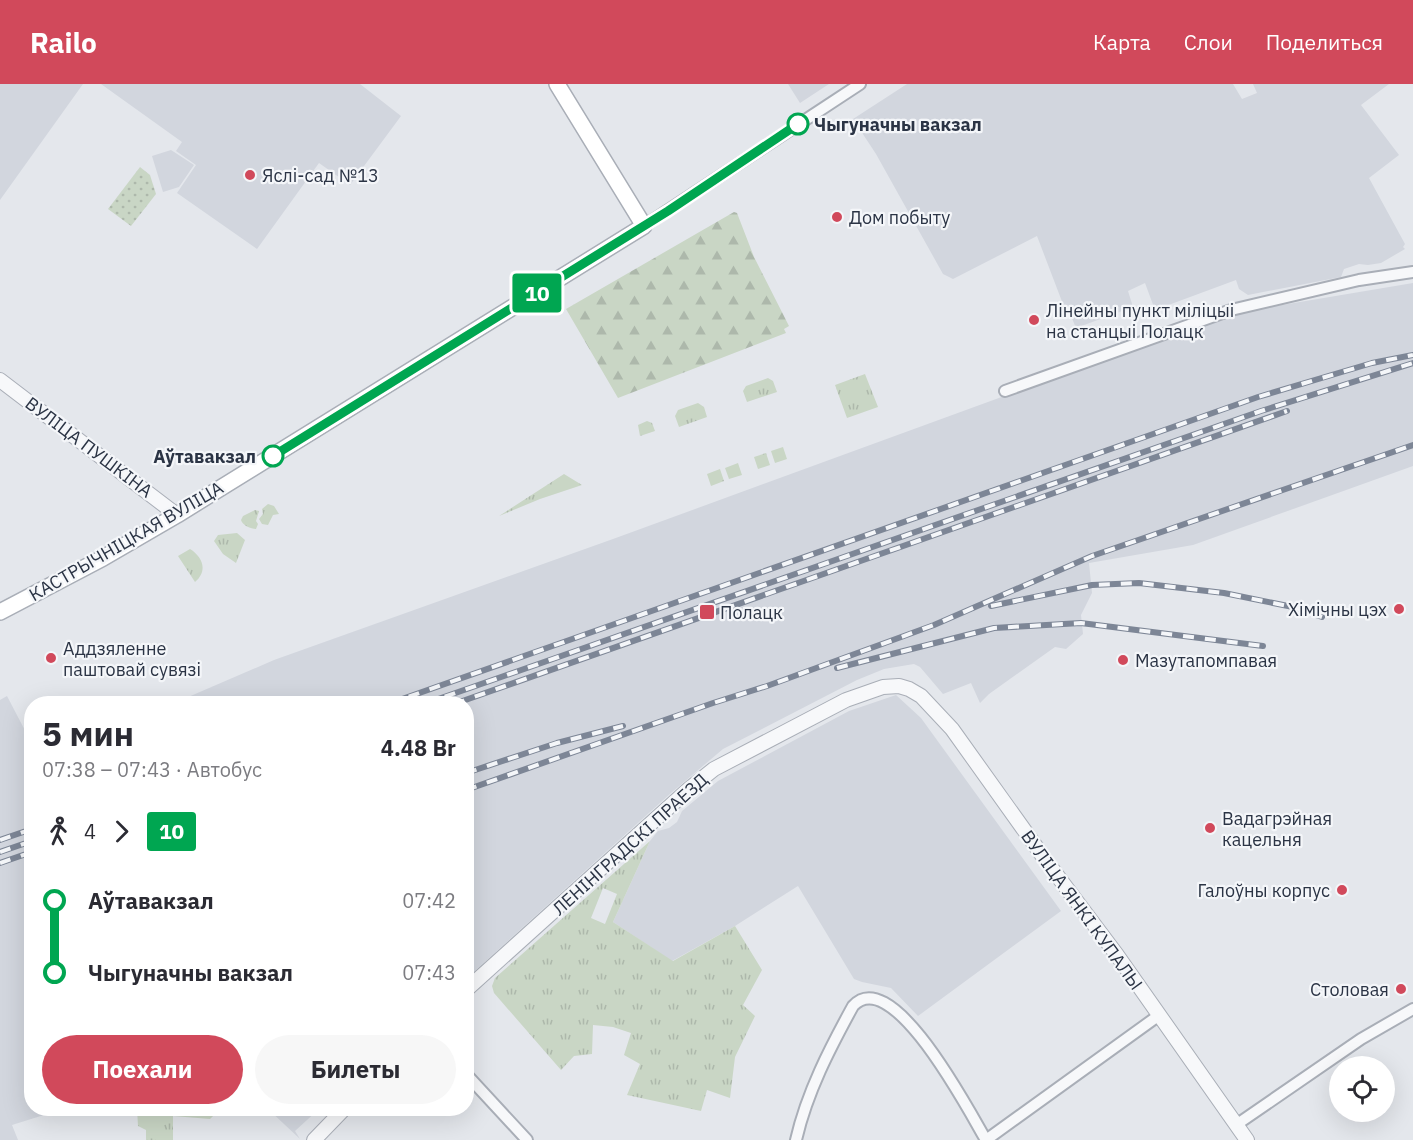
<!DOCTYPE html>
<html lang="ru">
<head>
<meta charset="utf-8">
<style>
	:root { --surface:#fff; --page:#f7f7f7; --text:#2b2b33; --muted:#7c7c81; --accent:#d1495b }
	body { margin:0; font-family:"IBM Plex Sans",sans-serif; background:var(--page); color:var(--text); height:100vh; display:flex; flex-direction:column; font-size:22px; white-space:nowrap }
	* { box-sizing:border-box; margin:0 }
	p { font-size:20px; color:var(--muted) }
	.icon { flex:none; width:33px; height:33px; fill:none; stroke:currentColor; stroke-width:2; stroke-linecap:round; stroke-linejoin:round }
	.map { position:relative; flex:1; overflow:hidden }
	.panel { position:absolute; left:24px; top:612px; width:450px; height:420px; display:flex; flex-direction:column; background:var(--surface); border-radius:24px; box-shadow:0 6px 24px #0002 }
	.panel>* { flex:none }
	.badge { padding:0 12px; border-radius:4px; font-size:21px; line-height:39px }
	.buttons { position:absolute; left:1329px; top:972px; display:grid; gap:12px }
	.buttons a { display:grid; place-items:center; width:66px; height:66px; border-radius:50%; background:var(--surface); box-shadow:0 6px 24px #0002; font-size:30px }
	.map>.badge { position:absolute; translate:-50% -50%; box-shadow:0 0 0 3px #fff }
	.legs { display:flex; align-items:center; gap:9px; height:66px; padding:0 18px; font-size:20px }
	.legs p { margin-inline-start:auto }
	.summary { display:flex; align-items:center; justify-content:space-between; height:102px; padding:0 18px }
	h1 { font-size:33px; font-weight:700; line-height:45px }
	.primary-button { display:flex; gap:12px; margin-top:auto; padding:12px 18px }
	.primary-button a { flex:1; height:69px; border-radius:36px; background:var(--accent); color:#fff; font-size:24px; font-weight:700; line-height:69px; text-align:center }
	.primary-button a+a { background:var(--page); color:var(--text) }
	ul { padding:0 18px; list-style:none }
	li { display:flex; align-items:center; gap:21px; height:72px; font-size:22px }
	li i { display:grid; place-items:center; width:9px; height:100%; margin:0 8px; background:currentColor }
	li i::after { content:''; width:15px; height:15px; margin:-8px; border:4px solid; border-radius:50%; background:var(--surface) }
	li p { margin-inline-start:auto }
	li:first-child i { background:linear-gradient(#0000 50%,currentColor 0) }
	li:last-child i { background:linear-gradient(currentColor 50%,#0000 0) }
	header { display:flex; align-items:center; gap:36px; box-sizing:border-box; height:84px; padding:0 30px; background:var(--accent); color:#fff }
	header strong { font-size:28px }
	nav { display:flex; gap:33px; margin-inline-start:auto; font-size:21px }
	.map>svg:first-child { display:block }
	.built { fill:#d2d6de }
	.grass { fill:url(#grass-tufts); fill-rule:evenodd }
	.forest { fill:url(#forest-firs) }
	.park { fill:url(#park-dots) }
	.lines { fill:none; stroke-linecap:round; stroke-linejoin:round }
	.minor-casing { stroke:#a9aeb7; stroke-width:14 }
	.tertiary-casing { stroke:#a9aeb7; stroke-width:16 }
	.secondary-casing { stroke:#a9aeb7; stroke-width:18 }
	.minor { stroke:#f7f8fa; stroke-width:10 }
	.tertiary { stroke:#f7f8fa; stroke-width:14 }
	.secondary { stroke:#fff; stroke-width:15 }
	.rail-casing { stroke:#7d8696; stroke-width:6 }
	.rail { stroke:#f4f6f9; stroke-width:4; stroke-dasharray:11; stroke-linecap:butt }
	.line-1-casing { stroke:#fff; stroke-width:14 }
	.line-1 { stroke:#00a651; stroke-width:9 }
	.stop-1-dot { fill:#fff; stroke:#00a651; stroke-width:3 }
	.poi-dot { fill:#d1495b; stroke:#f4f6f9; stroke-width:2 }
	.labels { text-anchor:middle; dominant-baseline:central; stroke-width:4.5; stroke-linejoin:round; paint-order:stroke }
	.stop-label { font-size:18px; font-weight:bold; fill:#2b3445; stroke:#f4f6f9; text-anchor:start }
	.poi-label { font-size:18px; fill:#2b3445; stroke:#f4f6f9; text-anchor:start }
	.street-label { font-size:18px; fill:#2b3445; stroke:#f4f6f9 }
</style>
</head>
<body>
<header>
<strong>Railo</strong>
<nav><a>Карта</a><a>Слои</a><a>Поделиться</a></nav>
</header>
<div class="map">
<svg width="1413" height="1056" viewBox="0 0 1413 1056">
	<defs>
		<pattern id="grass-tufts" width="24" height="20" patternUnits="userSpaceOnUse" patternTransform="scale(1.5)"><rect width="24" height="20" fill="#c9d6c5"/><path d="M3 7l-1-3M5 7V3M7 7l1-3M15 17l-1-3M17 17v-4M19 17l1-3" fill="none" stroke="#adb8ab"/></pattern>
		<pattern id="forest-firs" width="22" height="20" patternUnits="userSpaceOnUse" patternTransform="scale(1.5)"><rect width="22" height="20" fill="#c9d6c5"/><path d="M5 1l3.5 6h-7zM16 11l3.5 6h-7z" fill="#adb8ab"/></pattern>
		<pattern id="park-dots" width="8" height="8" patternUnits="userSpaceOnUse" patternTransform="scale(1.5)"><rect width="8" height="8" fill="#c9d6c5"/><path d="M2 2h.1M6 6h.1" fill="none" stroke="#adb8ab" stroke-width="1.8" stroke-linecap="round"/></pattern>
	</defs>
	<rect width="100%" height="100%" fill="#e4e7ec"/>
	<path class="built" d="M0 0H83L0 116Z
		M101 0H360L401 32 350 101 319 79 257 165 177 109 196 81 176 67 182 58Z
		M788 0H829L800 19Z
		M907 0H1233L1242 15 1257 9 1253 0H1389L1361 21 1399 71 1369 94 1405 160 1403 163 1405 165 1381 179 1368 181 1359 180 1344 185 1341 193 1248 211 1239 205 1236 196 1155 226 1145 199 1128 207 1133 223 1076 244 1069 227 1066 228 1037 152 953 195 943 190 876 70 853 35Z
		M171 66 194 81 179 103 163 108 152 72Z
		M1413 199V382L1193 461 1089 479 1092 509 1081 531 1083 550 1066 565 1055 563 989 610 980 619 971 599 943 610 920 583 914 580 884 585 857 596 723 665 671 709 467 894 466 620H172L274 576 613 455 1229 230Z
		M896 611 921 634 1061 827 918 932 891 904 862 898 854 895 798 802 735 842 672 877 613 838 650 757 658 747 669 744 677 738 682 727 718 697 849 627Z
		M7 612 31 658 32 1024 63 1025 12 1041 18 1056H0V616Z
		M268 1025H319L295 1047 300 1055Z"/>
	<path class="grass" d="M865 290 878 323 847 334 835 301Z
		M768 294 773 297 777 308 747 318 743 307 746 302Z
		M698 319 704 323 707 333 679 343 675 332 678 326Z
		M647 337 652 339 655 347 640 352 638 341Z
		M783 363 787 375 775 379 771 367Z
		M766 369 770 381 758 385 754 373Z
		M738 379 742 391 729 395 725 384Z
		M720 385 724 397 711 402 707 390Z
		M564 390 582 401 540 415 499 432Z
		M268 420 274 422 279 430 273 431 268 441 262 440 259 435 263 430 262 425Z
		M255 426 259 427 256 437 258 440 256 445C251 445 242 441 241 436L243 432Z
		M237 449 245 456 236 479 223 470 214 457 218 451Z
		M190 465C203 473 208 487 195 498L178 472Z
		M650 757 613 838 673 877 735 842 762 886 743 921 755 932 735 973 730 1014 707 1006 701 1027 627 1011 640 980 624 971 631 949 613 943 593 941 592 970 574 972 561 986 494 909 492 902 495 894ZM603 804 617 810 605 840 591 834Z
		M137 1025V1024L220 1025 210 1035 173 1032V1056H146V1046L138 1042Z"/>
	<path class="forest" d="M734 128 737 129 754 173 789 242 784 245 786 249 618 314 566 225Z"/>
	<path class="park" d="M140 83 150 91 156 110 131 142 108 125Z"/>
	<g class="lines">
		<defs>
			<path id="minor" d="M644 142 860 0
				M1005 307 1231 226 1359 196 1413 188
				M466 990 527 1056
				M1236 1041 1361 955 1413 925
				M796 1056C807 1008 830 964 853 922 892 879 970 1029 986 1056
				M986 1056 1158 932"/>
			<path id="tertiary" d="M0 296 177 431
				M466 906 689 705 714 685 846 616 883 603 899 602 909 605 921 612 952 645 1047 778 1117 871 1247 1056
				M314 1056 345 1024"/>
			<path id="secondary" d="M0 528 103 474 177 431 644 142 557 0"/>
		</defs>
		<use href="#minor" class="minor-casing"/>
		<use href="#tertiary" class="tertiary-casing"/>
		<use href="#secondary" class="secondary-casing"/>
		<use href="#minor" class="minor"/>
		<use href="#tertiary" class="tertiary"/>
		<use href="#secondary" class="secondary"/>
		<defs>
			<path id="rail" d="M991 522 1092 501 1139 499 1224 509 1293 523 1322 533
				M837 584 994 544 1081 539 1263 562
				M388 620 1258 313 1372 279 1413 271
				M424 620 1261 327 1413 279
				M454 620 1287 327
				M466 689 557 659 623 642
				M466 706 713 619 767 602 934 541 1092 472 1413 361
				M0 756 32 745
				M0 768 32 757
				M0 779 32 768"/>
		</defs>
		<use href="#rail" class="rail-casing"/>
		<use href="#rail" class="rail"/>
	</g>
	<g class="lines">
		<defs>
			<path id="line-1" d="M273 372 668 127 798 40"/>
		</defs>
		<use href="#line-1" class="line-1-casing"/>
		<use href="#line-1" class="line-1"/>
	</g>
	<g class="stop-1-dot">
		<circle cx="798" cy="40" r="10"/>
		<circle cx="273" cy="372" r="10"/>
	</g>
	<g class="poi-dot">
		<circle cx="250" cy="91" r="6"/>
		<circle cx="837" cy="133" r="6"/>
		<circle cx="1034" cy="236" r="6"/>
		<circle cx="1399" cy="525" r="6"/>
		<rect x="699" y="520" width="16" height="16" rx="3"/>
		<circle cx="51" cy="574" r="6"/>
		<circle cx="1123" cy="576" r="6"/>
		<circle cx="1210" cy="744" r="6"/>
		<circle cx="1342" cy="806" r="6"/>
		<circle cx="1401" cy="905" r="6"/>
	</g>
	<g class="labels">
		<g class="stop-label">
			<text x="814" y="40">Чыгуначны вакзал</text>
			<text x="256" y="372" text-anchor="end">Аўтавакзал</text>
		</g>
		<g class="poi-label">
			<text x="262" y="91">Яслі-сад №13</text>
			<text x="849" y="133">Дом побыту</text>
			<text x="1046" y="226">Лінейны пункт міліцыі<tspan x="1046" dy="21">на станцыі Полацк</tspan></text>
			<text x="1387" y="525" text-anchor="end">Хімічны цэх</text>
			<text x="720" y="528">Полацк</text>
			<text x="63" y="564">Аддзяленне<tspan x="63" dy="21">паштовай сувязі</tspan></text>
			<text x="1135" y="576">Мазутапомпавая</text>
			<text x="1222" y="734">Вадагрэйная<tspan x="1222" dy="21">кацельня</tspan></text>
			<text x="1330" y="806" text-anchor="end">Галоўны корпус</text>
			<text x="1389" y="905" text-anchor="end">Столовая</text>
		</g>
		<g class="street-label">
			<text transform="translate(89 363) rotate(37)">ВУЛІЦА ПУШКІНА</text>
			<text transform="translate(126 457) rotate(-30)">КАСТРЫЧНІЦКАЯ ВУЛІЦА</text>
			<text transform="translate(630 760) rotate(-42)">ЛЕНІНГРАДСКІ ПРАЕЗД</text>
			<text transform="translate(1082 826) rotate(54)">ВУЛІЦА ЯНКІ КУПАЛЫ</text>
		</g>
	</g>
</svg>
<div class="buttons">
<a><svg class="icon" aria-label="locate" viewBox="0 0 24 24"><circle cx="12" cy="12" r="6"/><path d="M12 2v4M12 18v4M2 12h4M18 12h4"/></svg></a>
</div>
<b class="badge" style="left:537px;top:209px;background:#00a651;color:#fff">10</b>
<section class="panel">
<div class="summary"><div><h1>5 мин</h1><p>07:38 – 07:43 · Автобус</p></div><b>4.48 Br</b></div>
<div class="legs"><svg class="icon" aria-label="walk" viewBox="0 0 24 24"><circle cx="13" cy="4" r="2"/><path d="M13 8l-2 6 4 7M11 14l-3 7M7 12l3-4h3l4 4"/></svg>4<svg class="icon" aria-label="forward" viewBox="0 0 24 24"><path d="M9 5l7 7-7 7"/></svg><b class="badge" style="background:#00a651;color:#fff">10</b></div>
<ul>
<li><i style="color:#00a651"></i><b>Аўтавакзал</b><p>07:42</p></li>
<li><i style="color:#00a651"></i><b>Чыгуначны вакзал</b><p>07:43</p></li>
</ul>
<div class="primary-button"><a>Поехали</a><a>Билеты</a></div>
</section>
</div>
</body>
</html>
